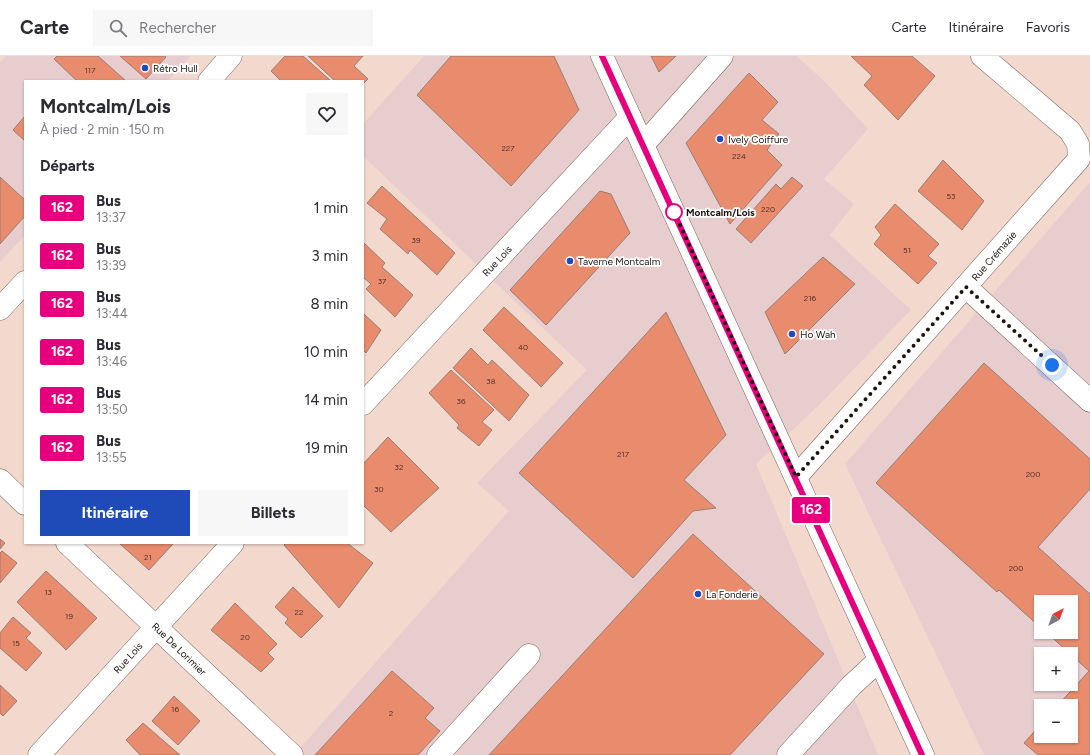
<!DOCTYPE html>
<html lang="fr">
<head>
<meta charset="utf-8">
<style>
	:root { --surface:#fff; --page:#f7f7f7; --text:#2b2b33; --muted:#7c7c81; --line:#e1e1e2; --accent:#1f4bb8 }
	body { margin:0; font-family:Figtree,sans-serif; background:var(--page); color:var(--text); height:100vh; display:flex; flex-direction:column; font-size:15px; white-space:nowrap }
	* { box-sizing:border-box; margin:0 }
	p { font-size:13px; color:var(--muted) }
	.icon { flex:none; width:22px; height:22px; fill:none; stroke:currentColor; stroke-width:2; stroke-linecap:round; stroke-linejoin:round }
	.map { position:relative; flex:1; overflow:hidden }
	.drawer { position:absolute; left:24px; top:24px; width:340px; height:464px; display:flex; flex-direction:column; background:var(--surface); border-radius:0px; box-shadow:0 1px 3px #0004 }
	.drawer>* { flex:none }
	.badge { padding:0 8px; border-radius:3px; font-size:14px; line-height:26px }
	.needle { width:26px; rotate:41deg }
	.buttons { position:absolute; left:1034px; top:539px; display:grid; gap:8px }
	.buttons a { display:grid; place-items:center; width:44px; height:44px; border-radius:0px; background:var(--surface); box-shadow:0 1px 3px #0004; font-size:20px }
	.you { position:absolute; width:20px; height:20px; margin:-10px; border:3px solid #fff; border-radius:50%; background:#1a73e8; box-shadow:0 0 0 6px #1a73e833 }
	.map>.badge { position:absolute; translate:-50% -50%; box-shadow:0 0 0 2px #fff }
	h2 { padding:0 16px; font-size:15px; line-height:36px }
	.round { display:grid; place-items:center; flex:none; width:42px; height:42px; border-radius:0px; background:var(--page) }
	.summary { display:flex; align-items:center; justify-content:space-between; height:68px; padding:0 16px }
	h1 { font-size:19px; font-weight:700; line-height:30px }
	.button { display:flex; gap:8px; margin-top:auto; padding:8px 16px }
	.button a { flex:1; height:46px; border-radius:0px; background:var(--accent); color:#fff; font-size:16px; font-weight:700; line-height:46px; text-align:center }
	.button a+a { background:var(--page); color:var(--text) }
	ul { padding:0; list-style:none }
	li { display:flex; align-items:center; gap:12px; height:48px; padding:0 16px }
	li div { flex:1 }
	li b { display:block; font-size:15px }
	li em { font-style:normal }
	li .badge { min-width:44px; font-weight:700; text-align:center }
	header { display:flex; align-items:center; gap:24px; box-sizing:border-box; height:56px; padding:0 20px; background:var(--surface); border-bottom:1px solid var(--line) }
	header strong { font-size:19px }
	nav { display:flex; gap:22px; margin-inline-start:auto; font-size:14px }
	.search { width:280px; height:36px; background:var(--page); display:flex; align-items:center; gap:10px; box-sizing:border-box; padding:0 14px; border-radius:0px; color:var(--muted); font-size:15px }
	.map>svg:first-child { display:block }
	.commercial { fill:#e8cdce; fill-rule:evenodd }
	.building { fill:#e98c6e; stroke:#987f76 }
	.lines { fill:none; stroke-linecap:round; stroke-linejoin:round }
	.minor-casing { stroke:#7b655b; stroke-width:23 }
	.major-casing { stroke:#7b655b; stroke-width:23 }
	.minor { stroke:#fff; stroke-width:22 }
	.major { stroke:#fff; stroke-width:22 }
	.line-casing { stroke:#fff; stroke-width:9 }
	.line { stroke:#e6007e; stroke-width:6 }
	.walk { stroke:#1d1410; stroke-width:4; stroke-dasharray:0 7.2 }
	.poi-dot { fill:#1f4bb8; stroke:#fff; stroke-width:1.5 }
	.stop-dot { fill:#fff; stroke:#e6007e; stroke-width:2 }
	.labels { text-anchor:middle; dominant-baseline:central; stroke-width:3.5; stroke-linejoin:round; paint-order:stroke }
	.number-label { font-size:8px; fill:#503228 }
	.poi-label { font-size:10px; fill:#1d1410; stroke:#fff; text-anchor:start }
	.stop-label { font-size:10px; font-weight:bold; fill:#1d1410; stroke:#fff; text-anchor:start }
	.street-label { font-size:10px; fill:#1d1410; stroke:#fff }
</style>
</head>
<body>
<header>
<strong>Carte</strong>
<div class="search"><svg class="icon" aria-label="search" viewBox="0 0 24 24"><circle cx="10" cy="10" r="6"/><path d="M15 15l6 6"/></svg>Rechercher</div>
<nav><a>Carte</a><a>Itinéraire</a><a>Favoris</a></nav>
</header>
<div class="map">
<svg width="1090" height="699" viewBox="0 0 1090 699">
	<rect width="100%" height="100%" fill="#f3d8cd"/>
	<path class="commercial" d="M6 0H191L168 25H25V179L0 206V6Z
		M424 0H797L826 27 868 73 824 123 854 148 830 179 911 254 817 351 756 408 878 699H294L509 455 477 427 587 314 363 100V68Z
		M1090 126V699H984L845 408ZM1041 546H1071V576H1041ZM1041 598H1071V628H1041ZM1041 650H1071V680H1041Z"/>
	<path class="building" d="M57 0H98L126 25H77L54 3Z
		M120 0H165L166 1 146 23Z
		M285 0H303L331 25H281L271 15Z
		M308 0H363L354 10 368 23 363 28V25H335Z
		M451 0H554L579 54 511 130 417 39Z
		M651 0H676L659 16Z
		M851 0H912L935 20 898 64 864 29 872 20Z
		M749 17 778 46 762 64 779 78 767 94 782 109 730 168 686 87Z
		M25 60V85L13 74Z
		M943 104 984 145 962 174 918 135Z
		M0 121 25 144V160L0 188Z
		M792 121 803 130 751 187 736 173 776 128 781 133Z
		M382 130 455 197 437 219 410 194 408 198 380 173 387 163 367 147Z
		M600 135 611 138 630 177 546 269 510 234Z
		M895 148 939 188 928 200 937 207 918 228 874 188 881 179 875 171Z
		M363 186 385 207 382 211 413 239 395 261 366 233 371 228 363 221Z
		M823 201 855 228 785 298 765 256Z
		M504 251 563 307 541 331 483 274Z
		M666 256 726 379 684 424 716 452 693 455 633 522 519 417Z
		M363 257 381 274 366 297 363 294Z
		M471 292 488 309 492 304 529 339 509 365 453 312Z
		M984 307 1090 403V433L1038 491 1090 538V699H1038L1024 687 1041 668V680H1071V650H1057L1089 615 1046 576H1071V546H1041V572L999 534 997 536 876 427Z
		M451 314 494 354 482 366 492 374 479 390 457 372 459 369 429 337Z
		M388 381 439 432 391 476 363 449V408Z
		M693 478 824 598 730 699H489Z
		M0 483 5 487 0 493Z
		M119 487H172L173 488 149 514Z
		M286 487H347L373 507 339 552 284 489Z
		M2 495 17 507 0 527V497Z
		M46 515 97 562 66 594 17 546Z
		M293 531 323 560 301 582 285 567 288 563 275 551Z
		M235 547 277 588 268 597 274 603 261 616 211 574Z
		M13 561 31 577 26 582 42 597 26 615 0 592V577Z
		M392 615 434 652 425 662 440 675 418 699H315Z
		M0 629 17 645 3 660 0 657Z
		M174 640 200 665 178 689 152 665Z
		M143 667 180 699H140L126 684Z"/>
	<g class="lines">
		<defs>
			<path id="minor" d="M643 89 722 0
				M966 231 1090 345
				M363 348 630 61
				M796 421 1079 103 1078 88 1070 75 982 0
				M0 424 25 448
				M67 487 292 699
				M39 699 233 487
				M438 699 529 599
				M788 699 851 630 879 604"/>
			<path id="major" d="M602 0 923 699
				M209 25 231 0
				M0 253 25 226"/>
		</defs>
		<use href="#minor" class="minor-casing"/>
		<use href="#major" class="major-casing"/>
		<use href="#minor" class="minor"/>
		<use href="#major" class="major"/>
	</g>
	<g class="lines">
		<defs>
			<path id="line" d="M602 0 922 699"/>
		</defs>
		<use href="#line" class="line-casing"/>
		<use href="#line" class="line"/>
		<path class="walk" d="M674 156 796 421 966 231 1052 309"/>
	</g>
	<g class="poi-dot">
		<circle cx="145" cy="12" r="4"/>
		<circle cx="720" cy="83" r="4"/>
		<circle cx="570" cy="205" r="4"/>
		<circle cx="792" cy="278" r="4"/>
		<circle cx="698" cy="538" r="4"/>
	</g>
	<circle class="stop-dot" cx="674" cy="156" r="8"/>
	<g class="labels">
		<g class="number-label">
			<text x="90" y="14">117</text>
			<text x="508" y="92">227</text>
			<text x="739" y="100">224</text>
			<text x="951" y="140">53</text>
			<text x="768" y="153">220</text>
			<text x="416" y="184">39</text>
			<text x="907" y="194">51</text>
			<text x="382" y="225">37</text>
			<text x="810" y="242">216</text>
			<text x="523" y="291">40</text>
			<text x="491" y="325">38</text>
			<text x="461" y="345">36</text>
			<text x="623" y="398">217</text>
			<text x="399" y="411">32</text>
			<text x="1033" y="418">200</text>
			<text x="379" y="433">30</text>
			<text x="148" y="501">21</text>
			<text x="1016" y="512">200</text>
			<text x="48" y="536">13</text>
			<text x="299" y="556">22</text>
			<text x="69" y="560">19</text>
			<text x="245" y="581">20</text>
			<text x="16" y="587">15</text>
			<text x="175" y="653">16</text>
			<text x="391" y="657">2</text>
		</g>
		<g class="poi-label">
			<text x="153" y="12">Rétro Hull</text>
			<text x="728" y="83">Ively Coiffure</text>
			<text x="578" y="205">Taverne Montcalm</text>
			<text x="800" y="278">Ho Wah</text>
			<text x="706" y="538">La Fonderie</text>
		</g>
		<g class="stop-label">
			<text x="686" y="156">Montcalm/Lois</text>
		</g>
		<g class="street-label">
			<text transform="translate(994 200) rotate(-49)">Rue Crémazie</text>
			<text transform="translate(497 205) rotate(-47)">Rue Lois</text>
			<text transform="translate(179 593) rotate(44)">Rue De Lorimier</text>
			<text transform="translate(128 602) rotate(-48)">Rue Lois</text>
		</g>
	</g>
</svg>
<div class="buttons">
<a><svg class="needle" viewBox="-14 -14 28 28"><path d="M0-13l5 13h-10z" fill="#e53935"/><path d="M0 13l5-13h-10z" fill="#7c7c81"/></svg></a>
<a>+</a>
<a>−</a>
</div>
<div class="you" style="left:1052px;top:309px"></div>
<b class="badge" style="left:811px;top:454px;background:#e6007e;color:#fff">162</b>
<section class="drawer">
<div class="summary"><div><h1>Montcalm/Lois</h1><p>À pied · 2 min · 150 m</p></div><a class="round"><svg class="icon" aria-label="heart" viewBox="0 0 24 24"><path d="M12 20l-8-8c-3-5 5-10 8-4 3-6 11-1 8 4z"/></svg></a></div>
<h2>Départs</h2>
<ul>
<li><span class="badge" style="background:#e6007e;color:#fff">162</span><div><b>Bus</b><p>13:37</p></div><em>1 min</em></li>
<li><span class="badge" style="background:#e6007e;color:#fff">162</span><div><b>Bus</b><p>13:39</p></div><em>3 min</em></li>
<li><span class="badge" style="background:#e6007e;color:#fff">162</span><div><b>Bus</b><p>13:44</p></div><em>8 min</em></li>
<li><span class="badge" style="background:#e6007e;color:#fff">162</span><div><b>Bus</b><p>13:46</p></div><em>10 min</em></li>
<li><span class="badge" style="background:#e6007e;color:#fff">162</span><div><b>Bus</b><p>13:50</p></div><em>14 min</em></li>
<li><span class="badge" style="background:#e6007e;color:#fff">162</span><div><b>Bus</b><p>13:55</p></div><em>19 min</em></li>
</ul>
<div class="button"><a>Itinéraire</a><a>Billets</a></div>
</section>
</div>
</body>
</html>
